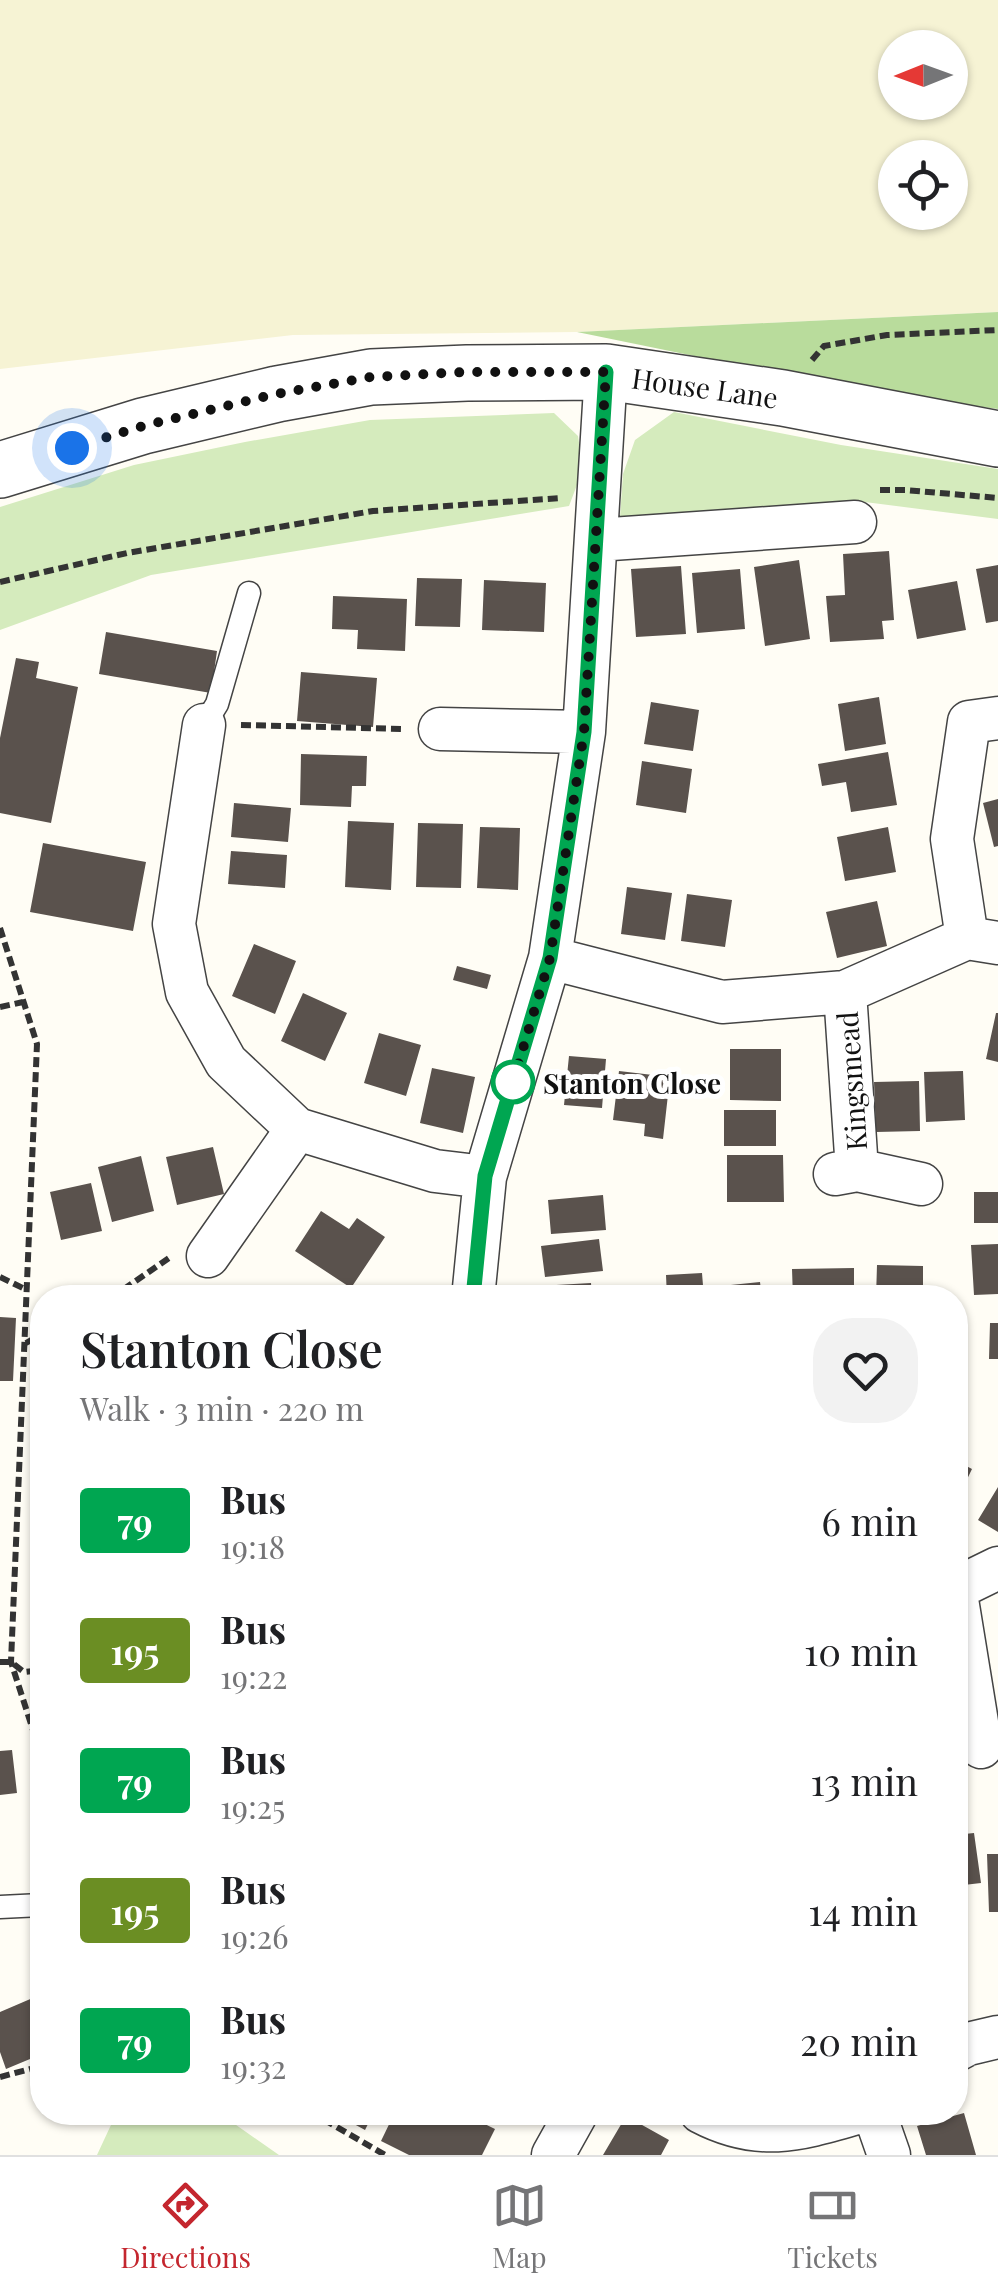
<!DOCTYPE html>
<html lang="en">
<head>
<meta charset="utf-8">
<style>
	:root { --surface:#fff; --page:#f2f2f2; --text:#202124; --muted:#757577; --line:#e0e0e0; --accent:#c4262e }
	body { margin:0; font-family:"Playfair Display",serif; background:var(--page); color:var(--text); height:100vh; display:flex; flex-direction:column; font-size:38px; white-space:nowrap }
	* { box-sizing:border-box; margin:0 }
	p { font-size:32px; color:var(--muted) }
	.icon { flex:none; width:55px; height:55px; fill:none; stroke:currentColor; stroke-width:2; stroke-linecap:round; stroke-linejoin:round }
	.map { position:relative; flex:1; overflow:hidden }
	.side { position:absolute; left:30px; top:1285px; width:938px; height:840px; display:flex; flex-direction:column; background:var(--surface); border-radius:40px; box-shadow:0 2px 8px #0004 }
	.side>* { flex:none }
	.badge { padding:0 20px; border-radius:8px; font-size:35px; line-height:65px }
	.needle { width:65px; rotate:269deg }
	.controls { position:absolute; left:878px; top:30px; display:grid; gap:20px }
	.controls a { display:grid; place-items:center; width:90px; height:90px; border-radius:50%; background:var(--surface); box-shadow:0 2px 8px #0004; font-size:50px }
	.you { position:absolute; width:50px; height:50px; margin:-25px; border:8px solid #fff; border-radius:50%; background:#1a73e8; box-shadow:0 0 0 15px #1a73e833 }
	.map>.badge { position:absolute; translate:-50% -50%; box-shadow:0 0 0 5px #fff }
	.round { display:grid; place-items:center; flex:none; width:105px; height:105px; border-radius:40px; background:var(--page) }
	.headline { display:flex; align-items:center; justify-content:space-between; height:170px; padding:0 50px }
	h1 { font-size:48px; font-weight:600; line-height:75px }
	ul { padding:0; list-style:none }
	li { display:flex; align-items:center; gap:30px; height:130px; padding:0 50px }
	li div { flex:1 }
	li b { display:block; font-size:38px }
	li em { font-style:normal }
	li .badge { min-width:110px; font-weight:700; text-align:center }
	.dock { display:flex; justify-content:space-around; align-items:center; height:140px; border-top:2px solid var(--line); background:var(--surface); font-size:28px; color:var(--muted) }
	.dock a { display:grid; justify-items:center; gap:5px }
	.dock .on { color:var(--accent) }
	.map>svg:first-child { display:block }
	.farmland { fill:#f6f3d4; fill-rule:evenodd }
	.green { fill:#d5ebbd }
	.forest { fill:#b9dc9c }
	.building { fill:#5a524d }
	.lines { fill:none; stroke-linecap:round; stroke-linejoin:round }
	.service-casing { stroke:#444; stroke-width:25 }
	.minor-casing { stroke:#444; stroke-width:45 }
	.tertiary-casing { stroke:#444; stroke-width:58 }
	.path { stroke:#333; stroke-width:6; stroke-dasharray:10 5; stroke-linecap:butt }
	.service { stroke:#fff; stroke-width:22 }
	.minor { stroke:#fff; stroke-width:42 }
	.tertiary { stroke:#fff; stroke-width:55 }
	.line-casing { stroke:#fff; stroke-width:22 }
	.line { stroke:#00a651; stroke-width:15 }
	.walk { stroke:#111; stroke-width:10; stroke-dasharray:0 18 }
	.stop-dot { fill:#fff; stroke:#00a651; stroke-width:5 }
	.labels { text-anchor:middle; dominant-baseline:central; stroke-width:10; stroke-linejoin:round; paint-order:stroke }
	.street-label { font-size:28px; fill:#111; stroke:#fff }
	.stop-label { font-size:28px; font-weight:bold; fill:#111; stroke:#fff; text-anchor:start }
</style>
</head>
<body>
<div class="map">
<svg width="998" height="2155" viewBox="0 0 998 2155">
	<rect width="100%" height="100%" fill="#fffdf5"/>
	<path class="farmland" d="M0 0H998V312L577 332 293 335 0 369ZM895 48H950V102H895ZM895 158H950V212H895Z"/>
	<path class="green" d="M674 412 841 445 998 469V519L857 501 671 516 620 517 623 474 635 440Z
		M554 413 578 436 583 469 569 506 151 575 0 630V507L134 465 245 442 370 420Z
		M117 2112 219 2113 279 2155H97Z"/>
	<path class="forest" d="M998 312V409L880 394 577 332Z"/>
	<path class="building" d="M889 551 894 620 882 621 884 639 830 642 826 596 845 595 843 554Z
		M799 560 810 639 765 646 754 567Z
		M998 565V621L986 623 976 569Z
		M681 566 686 634 636 637 631 569Z
		M740 569 745 629 697 633 692 573Z
		M417 578 462 579 460 627 415 626Z
		M484 580 546 583 544 632 482 630Z
		M957 581 966 630 917 639 908 590Z
		M333 596 407 599 405 651 357 649 358 630 332 629Z
		M106 632 217 651 211 693 99 674Z
		M16 658 39 662 36 678 78 687 51 823 0 813V738Z
		M301 672 377 678 373 727 297 721Z
		M879 697 886 744 845 751 838 704Z
		M651 702 699 710 693 751 644 744Z
		M888 752 897 805 851 812 846 782 822 786 818 764Z
		M301 754 367 756 366 786H352L351 807 300 805Z
		M642 761 692 769 686 813 636 805Z
		M998 799V846L994 847 983 803Z
		M234 803 291 808 288 842 231 837Z
		M348 821 394 823 391 890 345 887Z
		M418 823 463 824 461 888 416 887Z
		M480 827 520 828 518 890 477 888Z
		M888 827 896 872 845 881 837 837Z
		M43 843 146 862 133 931 30 912Z
		M231 851 287 855 285 888 228 884Z
		M627 887 672 893 665 940 621 934Z
		M687 894 732 900 725 947 681 941Z
		M877 901 887 946 837 958 826 912Z
		M254 944 296 961 275 1014 232 996Z
		M457 966 491 975 487 989 453 980Z
		M303 993 347 1013 325 1061 281 1041Z
		M996 1013H998V1062L986 1059Z
		M379 1033 421 1045 406 1096 364 1083Z
		M730 1049H781V1101L730 1100Z
		M569 1056 606 1059 602 1108 564 1105Z
		M432 1068 475 1077 463 1133 420 1123Z
		M619 1071 670 1077 663 1139 644 1136 645 1124 613 1120Z
		M963 1071 965 1120 926 1122 924 1072Z
		M919 1081 920 1131 876 1132 874 1082Z
		M724 1110H776V1146H724Z
		M213 1147 224 1194 177 1205 166 1157Z
		M727 1155H783L784 1202H727Z
		M141 1156 154 1211 112 1222 98 1167Z
		M91 1183 102 1231 61 1240 50 1192Z
		M974 1192H998V1223H974Z
		M603 1195 606 1230 551 1234 548 1200Z
		M321 1211 349 1229 357 1218 385 1237 351 1288 295 1251Z
		M599 1239 603 1271 545 1277 541 1246Z
		M998 1244V1294L974 1295 971 1245Z
		M877 1265 923 1266V1298H876Z
		M854 1268V1298H793L792 1269Z
		M702 1273 704 1298H667L666 1275Z
		M760 1282 762 1298H722L721 1286Z
		M591 1283 592 1298H540L539 1286Z
		M0 1317 16 1318 13 1381H0Z
		M990 1323H998V1359H989Z
		M955 1460 972 1469 955 1504Z
		M998 1487V1532L978 1520Z
		M12 1750 17 1793 0 1795V1751Z
		M974 1833 981 1883 955 1886V1835Z
		M987 1854H998V1912H989Z
		M42 1994V2054L6 2069 0 2052V2012Z
		M332 2112H374L365 2130Z
		M395 2112H460L495 2129 482 2155H409L381 2141Z
		M964 2113 976 2155H926L917 2126Z
		M626 2116 669 2140 661 2155H603Z"/>
	<g class="lines">
		<defs>
			<path id="service" d="M204 725 217 704 249 593
				M0 1907 41 1905"/>
			<path id="minor" d="M597 540 855 522
				M204 725 174 924 187 992 226 1062 297 1129 435 1171 485 1177
				M440 729 584 732
				M967 938 952 839 969 722 998 718
				M550 958 722 1002 845 992 967 938 998 943
				M845 992 857 1170
				M835 1174 857 1170 921 1184
				M208 1256 297 1129
				M473 1298 485 1177 550 958 584 732 606 372
				M955 1587 981 1747
				M957 1588 998 1568
				M955 2051 968 2044 998 2037
				M701 2112C760 2143 801 2129 860 2112
				M874 2112 889 2155
				M553 2155 577 2112"/>
			<path id="tertiary" d="M0 470 143 426 277 394 371 377 467 373 606 372 783 398 998 439"/>
		</defs>
		<use href="#service" class="service-casing"/>
		<use href="#minor" class="minor-casing"/>
		<use href="#tertiary" class="tertiary-casing"/>
		<path class="path" d="M812 360 824 346 887 335 998 330
			M880 490H905L998 498
			M0 582 127 553 373 511 562 498
			M241 725 404 729
			M0 928 37 1044 11 1662 42 1758
			M0 1007 23 1002
			M0 1277 27 1290
			M111 1298 169 1258
			M26 1343 42 1334
			M0 1662H11L24 1672 42 1670
			M0 2077 42 2066
			M311 2112 385 2155"/>
		<use href="#service" class="service"/>
		<use href="#minor" class="minor"/>
		<use href="#tertiary" class="tertiary"/>
	</g>
	<g class="lines">
		<defs>
			<path id="line" d="M473 1298 485 1176 550 958 584 732 606 372"/>
		</defs>
		<use href="#line" class="line-casing"/>
		<use href="#line" class="line"/>
		<path class="walk" d="M72 448 143 426 276 394 371 377 466 372H606L584 732 550 958 513 1082"/>
	</g>
	<circle class="stop-dot" cx="513" cy="1082" r="20"/>
	<g class="labels">
		<g class="street-label">
			<text transform="translate(705 387) rotate(8)">House Lane</text>
			<text transform="translate(851 1081) rotate(-94)">Kingsmead</text>
		</g>
		<g class="stop-label">
			<text x="543" y="1082">Stanton Close</text>
		</g>
	</g>
</svg>
<div class="controls">
<a><svg class="needle" viewBox="-14 -14 28 28"><path d="M0-13l5 13h-10z" fill="#e53935"/><path d="M0 13l5-13h-10z" fill="#757577"/></svg></a>
<a><svg class="icon" aria-label="locate" viewBox="0 0 24 24"><circle cx="12" cy="12" r="6"/><path d="M12 2v4M12 18v4M2 12h4M18 12h4"/></svg></a>
</div>
<div class="you" style="left:72px;top:448px"></div>
<section class="side">
<div class="headline"><div><h1>Stanton Close</h1><p>Walk · 3 min · 220 m</p></div><a class="round"><svg class="icon" aria-label="heart" viewBox="0 0 24 24"><path d="M12 20l-8-8c-3-5 5-10 8-4 3-6 11-1 8 4z"/></svg></a></div>
<ul>
<li><span class="badge" style="background:#00a651;color:#fff">79</span><div><b>Bus</b><p>19:18</p></div><em>6 min</em></li>
<li><span class="badge" style="background:#6b8e23;color:#fff">195</span><div><b>Bus</b><p>19:22</p></div><em>10 min</em></li>
<li><span class="badge" style="background:#00a651;color:#fff">79</span><div><b>Bus</b><p>19:25</p></div><em>13 min</em></li>
<li><span class="badge" style="background:#6b8e23;color:#fff">195</span><div><b>Bus</b><p>19:26</p></div><em>14 min</em></li>
<li><span class="badge" style="background:#00a651;color:#fff">79</span><div><b>Bus</b><p>19:32</p></div><em>20 min</em></li>
</ul>
</section>
</div>
<nav class="dock">
<a class="on"><svg class="icon" aria-label="directions" viewBox="0 0 24 24"><path d="M12 3l9 9-9 9-9-9zM9 14v-3h6M13 9l2 2-2 2"/></svg>Directions</a>
<a><svg class="icon" aria-label="map" viewBox="0 0 24 24"><path d="M3 6l6-2 6 2 6-2v14l-6 2-6-2-6 2zM9 4v14M15 6v14"/></svg>Map</a>
<a><svg class="icon" aria-label="tickets" viewBox="0 0 24 24"><path d="M3 7h18v10H3zM15 7v10"/></svg>Tickets</a>
</nav>
</body>
</html>
